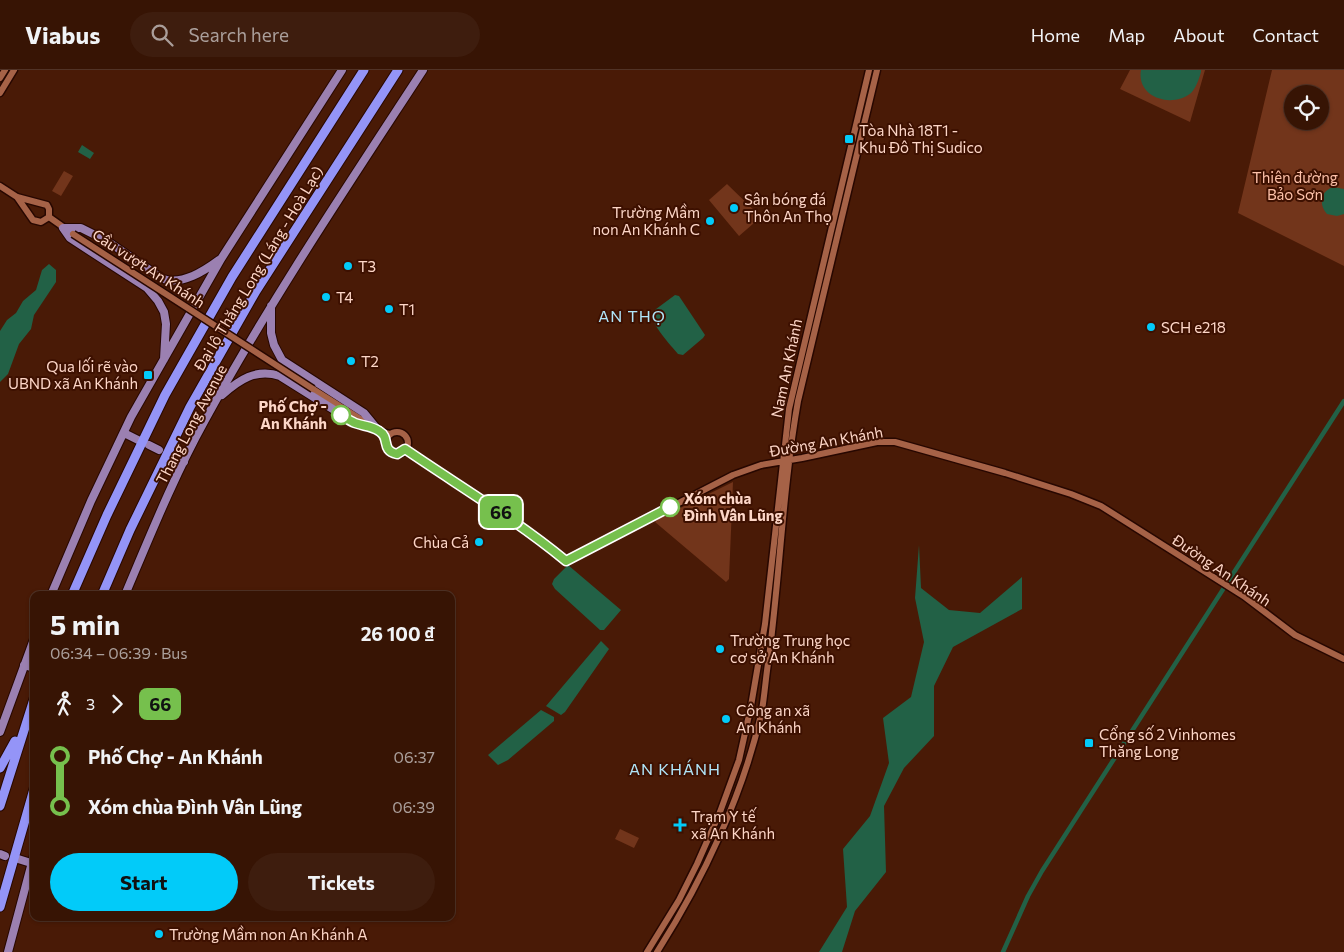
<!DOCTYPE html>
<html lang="en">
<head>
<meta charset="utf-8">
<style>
	:root { --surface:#371404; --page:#3e1d0e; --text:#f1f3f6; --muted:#aa9e9a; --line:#513326; --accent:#02cbf9 }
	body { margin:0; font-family:Commissioner,sans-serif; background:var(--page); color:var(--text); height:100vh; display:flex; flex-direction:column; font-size:19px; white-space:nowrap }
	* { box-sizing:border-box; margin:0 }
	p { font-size:16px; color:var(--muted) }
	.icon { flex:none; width:28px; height:28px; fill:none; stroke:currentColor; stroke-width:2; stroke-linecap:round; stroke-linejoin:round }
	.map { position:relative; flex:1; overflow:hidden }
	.sheet { position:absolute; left:30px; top:521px; width:425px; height:330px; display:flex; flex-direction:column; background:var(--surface); border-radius:10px; box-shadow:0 1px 4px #0004,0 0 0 1px var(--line) }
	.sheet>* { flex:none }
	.badge { padding:0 10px; border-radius:8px; font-size:18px; line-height:32px }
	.buttons { position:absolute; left:1284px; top:15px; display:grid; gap:10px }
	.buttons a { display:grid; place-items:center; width:45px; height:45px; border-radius:50%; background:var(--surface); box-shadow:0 1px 4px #0004,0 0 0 1px var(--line); font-size:25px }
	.map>.badge { position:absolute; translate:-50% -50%; box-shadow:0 0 0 2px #fff }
	.legs { display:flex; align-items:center; gap:8px; height:55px; padding:0 20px; font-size:16px }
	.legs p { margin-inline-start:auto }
	.headline { display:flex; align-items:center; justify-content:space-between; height:85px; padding:0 20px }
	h1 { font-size:28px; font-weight:700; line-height:38px }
	.action { display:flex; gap:10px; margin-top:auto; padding:10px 20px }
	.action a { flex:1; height:58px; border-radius:30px; background:var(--accent); color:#111; font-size:20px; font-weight:700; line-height:58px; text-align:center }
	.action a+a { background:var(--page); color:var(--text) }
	ul { padding:0 20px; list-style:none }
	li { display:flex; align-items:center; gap:18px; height:50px; font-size:19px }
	li i { display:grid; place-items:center; width:8px; height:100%; margin:0 6px; background:currentColor }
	li i::after { content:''; width:12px; height:12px; margin:-6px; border:4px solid; border-radius:50%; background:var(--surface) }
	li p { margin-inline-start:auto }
	li:first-child i { background:linear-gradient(#0000 50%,currentColor 0) }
	li:last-child i { background:linear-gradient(currentColor 50%,#0000 0) }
	header { display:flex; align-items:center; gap:30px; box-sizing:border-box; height:70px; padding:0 25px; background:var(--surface); border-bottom:1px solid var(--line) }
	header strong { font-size:24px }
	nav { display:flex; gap:28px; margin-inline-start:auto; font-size:18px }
	.search { width:350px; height:45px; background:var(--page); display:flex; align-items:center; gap:12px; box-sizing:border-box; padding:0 18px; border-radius:28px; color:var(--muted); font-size:19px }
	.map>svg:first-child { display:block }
	.green { fill:#72351b; fill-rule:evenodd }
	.water { fill:#226146 }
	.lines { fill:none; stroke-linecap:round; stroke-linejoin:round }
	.canal { stroke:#226146; stroke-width:4.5 }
	.tertiary-casing { stroke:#270700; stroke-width:9 }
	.primary-casing { stroke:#270700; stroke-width:10 }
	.motorway-casing { stroke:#270700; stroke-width:11 }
	.tertiary { stroke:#a66247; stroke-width:6 }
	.primary { stroke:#9b80b1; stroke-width:8 }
	.motorway { stroke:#9494f7; stroke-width:9 }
	.tertiary-bridge-casing { stroke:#270700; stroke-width:9; stroke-linecap:butt }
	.tertiary-bridge { stroke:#a66247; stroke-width:6 }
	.line-1-casing { stroke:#fff; stroke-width:11 }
	.line-1 { stroke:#76c04d; stroke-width:8 }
	.poi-dot { fill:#02cbf9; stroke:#3d1000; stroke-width:2 }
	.stop-1-dot { fill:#fff; stroke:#76c04d; stroke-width:2.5 }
	.labels { text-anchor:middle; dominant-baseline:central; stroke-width:4; stroke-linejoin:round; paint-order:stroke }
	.poi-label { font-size:15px; fill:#fdd6c7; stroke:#3d1000; text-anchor:start }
	.park-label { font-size:15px; fill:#fdc1a9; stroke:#3d1000 }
	.street-label { font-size:15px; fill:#fdd6c7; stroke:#3d1000 }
	.stop-label { font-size:15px; font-weight:bold; fill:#fdd6c7; stroke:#3d1000; text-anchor:end }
	.neighbourhood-label { font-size:16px; letter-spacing:1px; fill:#b0e5f8; stroke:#3d1000 }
</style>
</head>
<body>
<header>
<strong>Viabus</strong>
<div class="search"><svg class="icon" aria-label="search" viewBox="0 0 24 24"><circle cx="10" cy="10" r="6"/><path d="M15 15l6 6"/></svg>Search here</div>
<nav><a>Home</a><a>Map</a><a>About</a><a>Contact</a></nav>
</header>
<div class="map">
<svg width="1344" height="882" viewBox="0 0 1344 882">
	<rect width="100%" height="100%" fill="#491a06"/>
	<path class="green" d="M1130 0H1205L1190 52 1120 19Z
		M1272 0H1344V196L1238 143ZM1292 24H1320V51H1292Z
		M64 101 73 106 61 126 52 121Z
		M727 114 761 147 739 166 709 130Z
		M733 412 729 509 726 512 655 452 658 449Z
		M620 759 639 768 634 778 615 769Z"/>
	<path class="water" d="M1141 0H1201V2C1199 9 1196 18 1191 23 1171 39 1136 27 1141 0Z
		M82 75 94 83 90 89 78 82Z
		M1333 117 1344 119V144L1337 146 1327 144C1318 134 1321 121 1333 117Z
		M49 194 56 200V212L34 245 31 259 19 274 8 304 0 312V261L7 250 16 243 23 231 36 220 42 200Z
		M675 225 679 226 705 265 703 268 683 285 678 284C670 274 650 254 652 242Z
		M919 475 921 518 949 540 980 543 1022 507V539L953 577 934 616V666L904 698 884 736 886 802 855 841 842 882H819L847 837 843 779 870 746 889 693 883 648 911 627 924 572 915 528Z
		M568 495 621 540 604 560H600L555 519 552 514 554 509Z
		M601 571 609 579 565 642 561 645 546 636Z
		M541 640 554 647V651L508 690 498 695 488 685Z"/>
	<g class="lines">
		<path class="canal" d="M1003 882 1028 826 1042 801 1344 331"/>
		<defs>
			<path id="tertiary" d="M0 8 5 0
				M0 23 14 0
				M0 116 17 127 47 135 49 139V147L41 152 33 150 17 127
				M49 147 66 159
				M313 319 381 362 390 364
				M386 373a11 11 0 1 1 22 0a11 11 0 1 1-22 0Z
				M405 379C459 416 515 449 566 491L733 405 761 395 802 388 877 372H895L1005 403 1071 424 1101 436 1245 527 1295 565 1344 589
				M647 882 679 830 697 794 720 742 739 690 751 636 765 554 789 339 869 0
				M657 882C703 810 744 723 762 640 765 622 766 604 769 587 780 502 783 416 798 331L877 0"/>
			<path id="primary" d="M271 236V263L274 275 282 290 364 343 378 360
				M164 289 166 254 164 242 158 231 147 218 70 168 63 158H81L107 171 163 209C183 215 204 201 219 190
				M222 325C239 310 256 298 280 306L355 353 378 360
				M124 363 140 371
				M149 375 159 380
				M169 385 184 392
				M51 525 91 431 131 347 221 189 342 0
				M125 525C150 466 174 406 205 350 271 230 348 115 423 0
				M24 595 34 598
				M0 662 34 569
				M0 784 5 786
				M15 788 31 793
				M8 882 34 785"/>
			<path id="motorway" d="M72 525 107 445 165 325 232 207 364 0
				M102 525 130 460 190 337 256 221 398 0
				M0 698 15 671
				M0 736 34 629
				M0 837 34 719"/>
		</defs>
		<use href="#tertiary" class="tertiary-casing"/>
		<use href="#primary" class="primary-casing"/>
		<use href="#motorway" class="motorway-casing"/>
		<use href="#tertiary" class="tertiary"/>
		<use href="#primary" class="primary"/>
		<use href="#motorway" class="motorway"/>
		<defs>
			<path id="tertiary-bridge" d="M73 164 313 319"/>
		</defs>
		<use href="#tertiary-bridge" class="tertiary-bridge-casing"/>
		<use href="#tertiary-bridge" class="tertiary-bridge"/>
	</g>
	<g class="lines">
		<defs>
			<path id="line-1" d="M341 345C346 348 350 351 355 353 363 356 372 356 379 361 391 368 380 380 397 384L405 379C459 416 515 449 566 491L670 437"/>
		</defs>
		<use href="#line-1" class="line-1-casing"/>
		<use href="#line-1" class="line-1"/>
	</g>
	<g class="poi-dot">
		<rect x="844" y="64" width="10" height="10" rx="2.5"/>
		<circle cx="734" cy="138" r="5"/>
		<circle cx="710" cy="151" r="5"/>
		<circle cx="348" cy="196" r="5"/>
		<circle cx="326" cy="227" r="5"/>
		<circle cx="389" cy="239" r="5"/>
		<circle cx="1151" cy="257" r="5"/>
		<circle cx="351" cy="291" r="5"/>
		<rect x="143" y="300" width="10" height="10" rx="2.5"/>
		<circle cx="479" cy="472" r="5"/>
		<circle cx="720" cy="579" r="5"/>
		<circle cx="726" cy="649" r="5"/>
		<rect x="1084" y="668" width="10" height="10" rx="2.5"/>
		<path d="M677.5 747.5h5v5h5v5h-5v5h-5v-5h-5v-5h5z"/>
		<circle cx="159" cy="864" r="5"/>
	</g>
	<g class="stop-1-dot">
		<circle cx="341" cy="345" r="9"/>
		<circle cx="670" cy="437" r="9"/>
	</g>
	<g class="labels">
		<g class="poi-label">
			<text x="859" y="60">Tòa Nhà 18T1 -<tspan x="859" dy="17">Khu Đô Thị Sudico</tspan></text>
			<text x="744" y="129">Sân bóng đá<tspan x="744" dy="17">Thôn An Thọ</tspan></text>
			<text x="700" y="142" text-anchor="end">Trường Mầm<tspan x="700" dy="17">non An Khánh C</tspan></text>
			<text x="358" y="196">T3</text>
			<text x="336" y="227">T4</text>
			<text x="399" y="239">T1</text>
			<text x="1161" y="257">SCH e218</text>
			<text x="361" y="291">T2</text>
			<text x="138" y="296" text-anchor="end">Qua lối rẽ vào<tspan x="138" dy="17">UBND xã An Khánh</tspan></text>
			<text x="469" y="472" text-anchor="end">Chùa Cả</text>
			<text x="730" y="570">Trường Trung học<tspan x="730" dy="17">cơ sở An Khánh</tspan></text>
			<text x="736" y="640">Công an xã<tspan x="736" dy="17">An Khánh</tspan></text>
			<text x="1099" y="664">Cổng số 2 Vinhomes<tspan x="1099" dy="17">Thăng Long</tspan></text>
			<text x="691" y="746">Trạm Y tế<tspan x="691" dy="17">xã An Khánh</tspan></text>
			<text x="169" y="864">Trường Mầm non An Khánh A</text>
		</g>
		<g class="park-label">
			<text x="1295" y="107">Thiên đường<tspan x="1295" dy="17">Bảo Sơn</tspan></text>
		</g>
		<g class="street-label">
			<text transform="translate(149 198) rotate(33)">Cầu vượt An Khánh</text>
			<text transform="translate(258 198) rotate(-59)">Đại lộ Thăng Long (Láng - Hoà Lạc)</text>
			<text transform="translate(786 298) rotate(-78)">Nam An Khánh</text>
			<text transform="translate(191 354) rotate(-62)">Thang Long Avenue</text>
			<text transform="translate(826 371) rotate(-10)">Đường An Khánh</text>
			<text transform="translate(1222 500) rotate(34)">Đường An Khánh</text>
		</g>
		<g class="stop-label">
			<text x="327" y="336">Phố Chợ -<tspan x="327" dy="17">An Khánh</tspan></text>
			<text x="684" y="428" text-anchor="start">Xóm chùa<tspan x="684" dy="17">Đình Vân Lũng</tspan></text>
		</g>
		<g class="neighbourhood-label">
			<text x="632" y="245">AN THỌ</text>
			<text x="675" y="698">AN KHÁNH</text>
		</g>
	</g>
</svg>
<div class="buttons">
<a><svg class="icon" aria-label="locate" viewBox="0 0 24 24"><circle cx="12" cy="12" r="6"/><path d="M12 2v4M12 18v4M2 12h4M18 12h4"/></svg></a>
</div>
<b class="badge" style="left:501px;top:442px;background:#76c04d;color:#111">66</b>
<section class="sheet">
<div class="headline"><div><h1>5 min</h1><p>06:34 – 06:39 · Bus</p></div><b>26 100 ₫</b></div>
<div class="legs"><svg class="icon" aria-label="walk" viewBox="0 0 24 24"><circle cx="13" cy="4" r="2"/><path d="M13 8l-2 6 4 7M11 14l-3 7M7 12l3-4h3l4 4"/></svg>3<svg class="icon" aria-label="forward" viewBox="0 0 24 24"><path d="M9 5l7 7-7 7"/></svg><b class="badge" style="background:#76c04d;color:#111">66</b></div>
<ul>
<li><i style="color:#76c04d"></i><b>Phố Chợ - An Khánh</b><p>06:37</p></li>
<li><i style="color:#76c04d"></i><b>Xóm chùa Đình Vân Lũng</b><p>06:39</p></li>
</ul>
<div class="action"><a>Start</a><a>Tickets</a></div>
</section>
</div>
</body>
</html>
